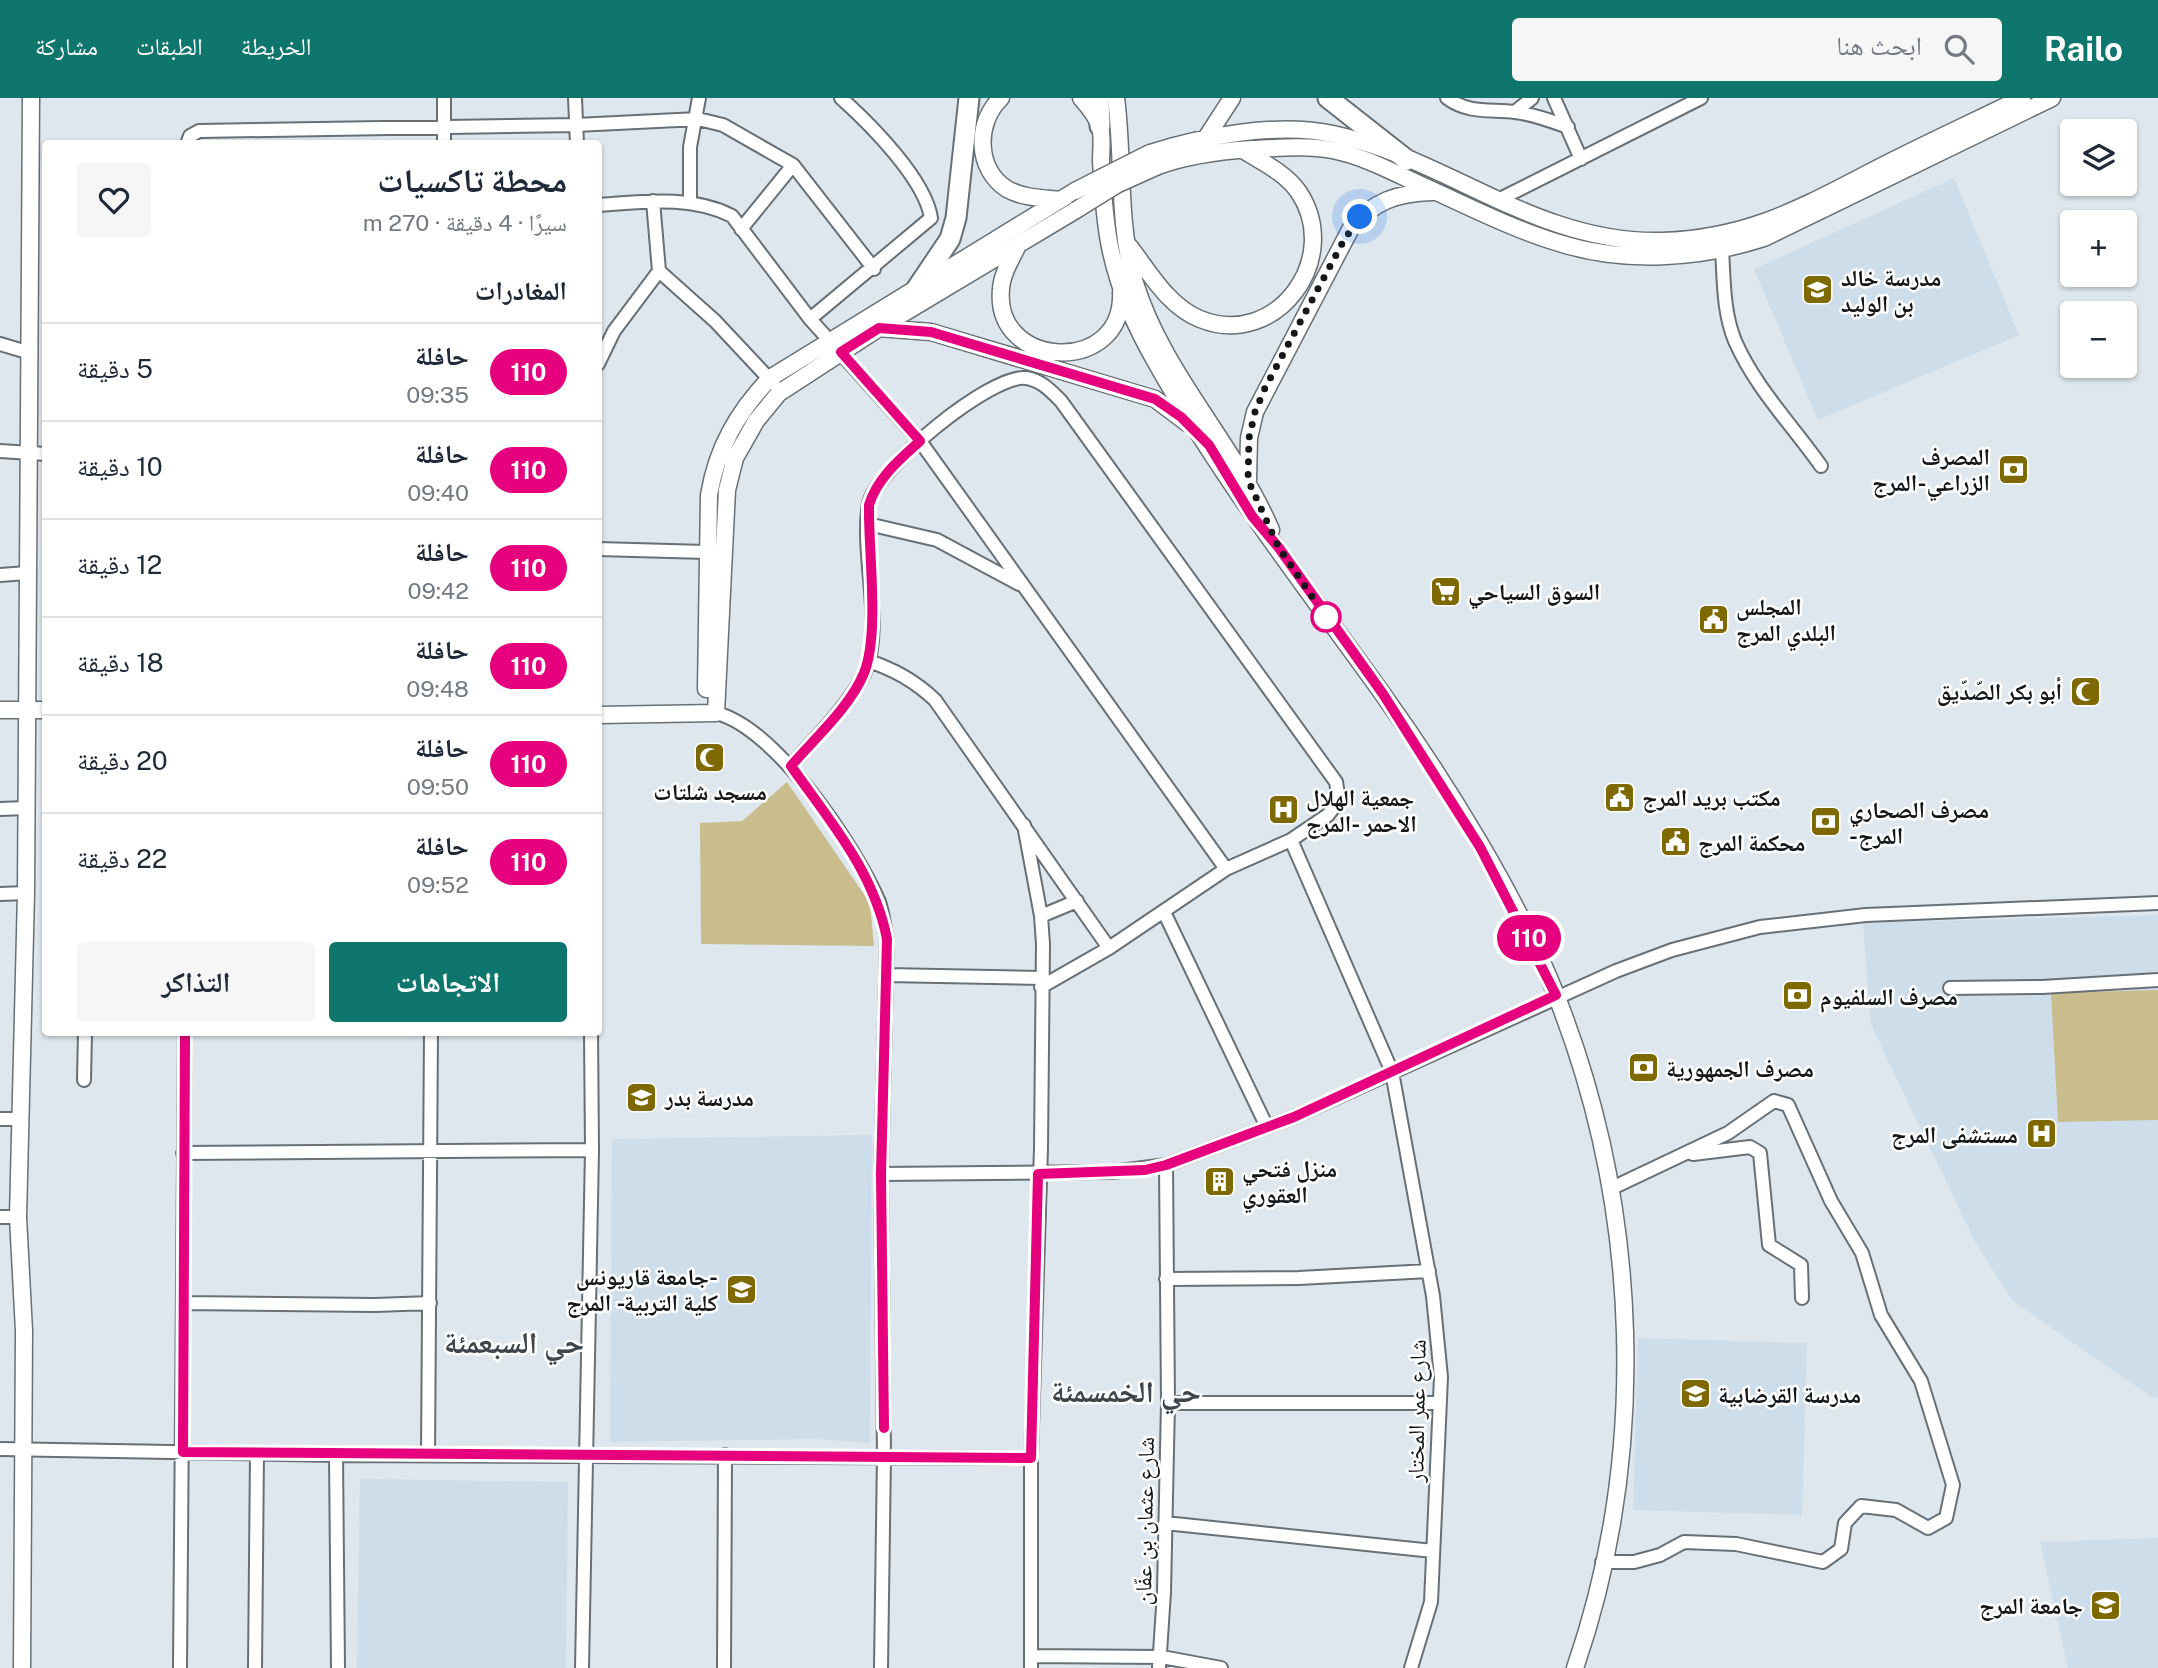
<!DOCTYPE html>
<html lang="ar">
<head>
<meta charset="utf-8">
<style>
	:root { --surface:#fff; --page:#f6f6f7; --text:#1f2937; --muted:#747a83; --line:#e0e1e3; --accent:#0f766e }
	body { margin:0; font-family:"Public Sans","Noto Naskh Arabic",sans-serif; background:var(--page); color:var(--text); direction:rtl; height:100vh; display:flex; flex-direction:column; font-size:26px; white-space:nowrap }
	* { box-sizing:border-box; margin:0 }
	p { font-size:23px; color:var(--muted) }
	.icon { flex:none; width:38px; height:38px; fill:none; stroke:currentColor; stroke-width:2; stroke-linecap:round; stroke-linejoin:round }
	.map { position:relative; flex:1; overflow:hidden; direction:ltr }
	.panel { position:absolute; left:42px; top:42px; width:560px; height:896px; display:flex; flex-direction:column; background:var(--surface); border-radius:7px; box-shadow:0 2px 5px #0004; direction:rtl }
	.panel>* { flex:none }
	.badge { padding:0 14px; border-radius:23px; font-size:24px; line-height:46px }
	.controls { position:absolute; left:2060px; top:21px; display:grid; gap:14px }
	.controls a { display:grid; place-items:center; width:77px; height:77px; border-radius:7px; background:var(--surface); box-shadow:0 2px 5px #0004; font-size:35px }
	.you { position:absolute; width:35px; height:35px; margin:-18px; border:5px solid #fff; border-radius:50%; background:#1a73e8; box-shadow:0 0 0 10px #1a73e833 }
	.map>.badge { position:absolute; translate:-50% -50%; box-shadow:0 0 0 4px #fff }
	h2 { padding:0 35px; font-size:26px; line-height:63px }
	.round { display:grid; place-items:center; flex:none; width:74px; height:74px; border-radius:7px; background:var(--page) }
	.head { display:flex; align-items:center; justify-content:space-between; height:119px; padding:0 35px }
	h1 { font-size:33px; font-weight:700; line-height:52px }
	.button { display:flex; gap:14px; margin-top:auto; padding:14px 35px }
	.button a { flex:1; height:80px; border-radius:7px; background:var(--accent); color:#fff; font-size:28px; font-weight:700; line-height:80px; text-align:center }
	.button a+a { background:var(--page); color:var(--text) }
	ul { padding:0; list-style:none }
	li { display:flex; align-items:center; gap:21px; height:98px; padding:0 35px; border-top:2px solid var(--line) }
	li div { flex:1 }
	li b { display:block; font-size:26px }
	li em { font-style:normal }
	li .badge { min-width:77px; font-weight:700; text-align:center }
	header { display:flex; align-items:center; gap:42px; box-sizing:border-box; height:98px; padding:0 35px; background:var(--accent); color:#fff }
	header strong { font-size:33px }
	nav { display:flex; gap:38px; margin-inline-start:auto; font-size:24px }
	.search { width:490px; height:63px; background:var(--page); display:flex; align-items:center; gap:18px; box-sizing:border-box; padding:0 24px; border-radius:7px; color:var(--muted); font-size:26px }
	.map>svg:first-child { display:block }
	.built { fill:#cddde9 }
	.green { fill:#c9bd8e }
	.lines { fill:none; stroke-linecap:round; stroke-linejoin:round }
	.minor-casing { stroke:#687076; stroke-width:16 }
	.major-casing { stroke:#687076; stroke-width:19 }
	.highway-casing { stroke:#687076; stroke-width:23 }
	.minor { stroke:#fff; stroke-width:12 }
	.major { stroke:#fff; stroke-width:16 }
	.highway { stroke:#fff; stroke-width:19 }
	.major-bridge-casing { stroke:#687076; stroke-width:19; stroke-linecap:butt }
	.major-bridge { stroke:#fff; stroke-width:16 }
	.line-casing { stroke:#fff; stroke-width:16 }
	.line { stroke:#e6007e; stroke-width:10 }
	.walk { stroke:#14171a; stroke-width:7; stroke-dasharray:0 12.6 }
	.stop-dot { fill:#fff; stroke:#e6007e; stroke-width:3.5 }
	.labels { text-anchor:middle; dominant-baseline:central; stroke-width:5; stroke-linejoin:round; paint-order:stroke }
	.poi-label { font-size:23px; font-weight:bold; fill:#14171a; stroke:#fff; text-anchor:start }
	.street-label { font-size:23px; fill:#14171a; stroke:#fff }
	.district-label { font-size:30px; font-weight:bold; fill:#3e464b; stroke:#fff }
</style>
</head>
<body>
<header>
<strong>Railo</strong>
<div class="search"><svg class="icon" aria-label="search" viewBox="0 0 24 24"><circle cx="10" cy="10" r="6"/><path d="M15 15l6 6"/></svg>ابحث هنا</div>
<nav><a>الخريطة</a><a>الطبقات</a><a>مشاركة</a></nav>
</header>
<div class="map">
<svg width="2158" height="1570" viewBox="0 0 2158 1570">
	<rect width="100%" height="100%" fill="#dee7ee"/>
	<path class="built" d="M1954 80 2019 237 1818 322 1754 171Z
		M2158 817V1298L2153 1300 2013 1203 1976 1146 1871 927 1863 825Z
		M872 1037 870 1345 815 1341 610 1344 612 1041Z
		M1638 1240 1807 1245 1802 1417 1633 1412Z
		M360 1381 568 1384 566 1570H357Z
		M2158 1440V1570H2068L2040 1444Z"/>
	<path class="green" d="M787 684 870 805 874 848 701 846 700 725 742 723Z
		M2158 892V1022L2058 1024 2051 895Z"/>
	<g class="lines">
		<defs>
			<path id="minor" d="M444 0V46
				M575 0 577 46
				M1447 0C1469 16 1490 11 1515 14 1533 16 1551 23 1568 29
				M1554 0 1581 61
				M1515 14 1532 0
				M187 46 190 38 199 33 576 27 698 21 723 27 793 67 874 171
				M653 103 659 173 715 223 774 286
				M1496 103 1701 0
				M690 105V49L699 0
				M598 107C643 104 691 97 732 118L810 221 920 343 1226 771
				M741 131 793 67
				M1722 152C1724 182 1723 214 1735 243 1755 289 1792 327 1821 368
				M810 221 931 120C925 81 870 26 841 0
				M0 246 27 254
				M598 266 614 233 659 173
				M0 353 46 356
				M868 426 937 442 1019 486
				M598 451 706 454
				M0 477 27 475
				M868 563C894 571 915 583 935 602L1109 850
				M716 615C776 630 855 748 879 804 883 815 884 829 887 841L881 1076 884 1358 881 1570
				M791 668C815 640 847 610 864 576 885 532 860 455 869 406 875 371 991 276 1026 280 1041 282 1051 293 1061 303L1336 684 1339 702 1328 717 1291 742 1226 771 1109 850 1041 889
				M0 711 26 710
				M1024 727 1041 818 1043 846 1041 1050 1031 1360V1570
				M1291 742 1392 974 1433 1198 1441 1279 1431 1504 1411 1570
				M0 796 26 795
				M1164 814 1267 1029
				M1041 818 1077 803
				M886 877 1040 880
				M1950 890 2042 889 2158 882
				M84 982 85 934
				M0 1021H19
				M183 1055 592 1052
				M1693 1056 1750 1049 1760 1055 1769 1147 1801 1167 1802 1200
				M881 1076 1112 1074 1166 1067 1294 1019 1616 873 1672 852 1760 829 1866 817 2158 805
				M0 1119H18
				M1166 1181 1299 1180 1429 1173
				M183 1205 375 1207 430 1205
				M1168 1305H1440
				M0 1351 336 1357 1031 1360
				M428 1356 431 934
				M336 1357 338 1570
				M1165 1425 1433 1453
				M1602 1464H1634L1660 1457 1684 1444 1736 1446 1823 1464 1841 1451 1845 1425 1861 1408 1896 1412 1928 1430 1946 1420 1953 1387 1921 1283 1881 1217 1862 1155 1831 1103 1788 1007 1774 1003 1728 1035 1610 1091
				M1031 1558 1162 1559 1221 1570
				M180 1570 185 934
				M255 1570 257 1355
				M582 1570 592 1052 591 934
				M724 1570 725 1357
				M1159 1570 1164 1494 1168 1305 1166 1067"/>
			<path id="major" d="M1001 0C975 25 976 71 1007 91 1023 100 1043 100 1060 102
				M1081 0C1088 8 1097 19 1100 29 1103 39 1101 53 1101 63 1103 92 1104 120 1110 149 1119 193 1136 230 1158 268 1223 383 1305 488 1382 595 1445 683 1519 801 1558 902 1640 1112 1649 1356 1575 1570
				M1116 0C1124 61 1117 125 1135 185 1163 276 1234 345 1271 432
				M1206 40 1232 0
				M1150 55C1203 38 1278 24 1333 36 1449 61 1536 146 1662 143 1757 140 1812 103 1894 62 1936 41 1979 21 2022 0
				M1158 68C1188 57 1220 53 1252 51 1279 50 1305 47 1332 52 1363 58 1393 74 1421 87 1466 107 1512 131 1559 145 1625 166 1699 161 1764 140L2052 0
				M1019 145C1012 160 1002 175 1001 191 993 272 1125 278 1121 194
				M1130 149C1149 174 1169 209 1200 221 1276 252 1344 160 1298 93 1284 74 1262 64 1243 52
				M879 230 931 234 1155 301 1187 325
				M1248 382 1249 340 1255 314 1351 130C1373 103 1398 95 1432 94
				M706 591 709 397C717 350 737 315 770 280L1075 93
				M0 612H46
				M598 617 716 615 727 392 735 360 756 323 779 295 879 230 1076 112
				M22 1570 24 1233 18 1119 26 795 31 0"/>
			<path id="highway" d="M1099 0 1100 28
				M1328 0 1407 62
				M917 190 950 141 956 120 969 0"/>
		</defs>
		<use href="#minor" class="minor-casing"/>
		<use href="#major" class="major-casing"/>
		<use href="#highway" class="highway-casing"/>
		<use href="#minor" class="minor"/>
		<use href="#major" class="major"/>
		<use href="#highway" class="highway"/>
		<defs>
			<path id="major-bridge" d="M1075 93 1150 55
				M1076 112 1118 86 1158 68"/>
		</defs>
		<use href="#major-bridge" class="major-bridge-casing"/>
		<use href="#major-bridge" class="major-bridge"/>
	</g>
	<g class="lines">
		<defs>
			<path id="line" d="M185 934 183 1354 1031 1360 1038 1076 1145 1072 1166 1067 1294 1019 1556 897 1480 749 1383 596 1279 450 1252 418 1209 347 1181 319 1155 301 931 234 879 230 841 254 920 343C900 361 877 380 869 407 868 451 880 536 864 575 850 609 815 640 791 668 830 723 874 774 887 841L881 1076 884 1330"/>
		</defs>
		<use href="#line" class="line-casing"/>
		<use href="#line" class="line"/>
		<path class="walk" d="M1326 519 1279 450 1248 382 1249 340 1255 314 1265 290 1344 142 1360 119"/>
	</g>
	<defs>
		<symbol id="school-square" viewBox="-11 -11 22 22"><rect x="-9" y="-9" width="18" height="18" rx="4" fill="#7e6901" stroke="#fff"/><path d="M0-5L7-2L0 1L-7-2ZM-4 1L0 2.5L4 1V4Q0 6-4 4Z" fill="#fff"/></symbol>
		<symbol id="bank-square" viewBox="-11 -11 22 22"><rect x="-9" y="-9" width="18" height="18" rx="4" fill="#7e6901" stroke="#fff"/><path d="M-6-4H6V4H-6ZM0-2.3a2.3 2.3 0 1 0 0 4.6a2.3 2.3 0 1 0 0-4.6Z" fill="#fff"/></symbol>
		<symbol id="supermarket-square" viewBox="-11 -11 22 22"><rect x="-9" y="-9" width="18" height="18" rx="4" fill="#7e6901" stroke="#fff"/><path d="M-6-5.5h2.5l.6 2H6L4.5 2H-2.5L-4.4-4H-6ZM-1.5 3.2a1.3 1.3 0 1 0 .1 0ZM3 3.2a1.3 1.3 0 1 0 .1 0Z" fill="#fff"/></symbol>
		<symbol id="civic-square" viewBox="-11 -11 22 22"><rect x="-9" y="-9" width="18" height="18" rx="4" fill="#7e6901" stroke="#fff"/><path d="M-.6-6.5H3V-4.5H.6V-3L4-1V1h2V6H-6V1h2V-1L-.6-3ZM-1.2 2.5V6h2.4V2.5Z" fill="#fff"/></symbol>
		<symbol id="mosque-square" viewBox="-11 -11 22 22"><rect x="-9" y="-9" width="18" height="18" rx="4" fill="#7e6901" stroke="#fff"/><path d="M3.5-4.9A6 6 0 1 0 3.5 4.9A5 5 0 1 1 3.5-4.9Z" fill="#fff"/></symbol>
		<symbol id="hospital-square" viewBox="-11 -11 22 22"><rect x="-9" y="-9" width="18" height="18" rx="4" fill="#7e6901" stroke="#fff"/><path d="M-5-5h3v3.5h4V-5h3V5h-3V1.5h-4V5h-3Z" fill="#fff"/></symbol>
		<symbol id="building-square" viewBox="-11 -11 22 22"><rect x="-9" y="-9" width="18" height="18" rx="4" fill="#7e6901" stroke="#fff"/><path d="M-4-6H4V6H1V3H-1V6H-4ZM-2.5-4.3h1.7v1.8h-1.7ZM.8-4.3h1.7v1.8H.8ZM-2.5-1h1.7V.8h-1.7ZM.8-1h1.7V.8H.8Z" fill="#fff"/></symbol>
		<symbol id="university-square" viewBox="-11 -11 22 22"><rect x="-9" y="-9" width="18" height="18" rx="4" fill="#7e6901" stroke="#fff"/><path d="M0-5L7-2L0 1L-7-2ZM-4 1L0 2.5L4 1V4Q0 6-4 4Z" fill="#fff"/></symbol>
	</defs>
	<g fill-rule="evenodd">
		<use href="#school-square" x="1800" y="174" width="35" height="35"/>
		<use href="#bank-square" x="1996" y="354" width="35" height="35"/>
		<use href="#supermarket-square" x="1428" y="476" width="35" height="35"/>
		<use href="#civic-square" x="1696" y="504" width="35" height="35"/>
		<use href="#mosque-square" x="2068" y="576" width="35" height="35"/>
		<use href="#mosque-square" x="692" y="642" width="35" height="35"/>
		<use href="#civic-square" x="1602" y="682" width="35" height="35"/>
		<use href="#hospital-square" x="1266" y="694" width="35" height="35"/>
		<use href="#bank-square" x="1808" y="706" width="35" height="35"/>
		<use href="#civic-square" x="1658" y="726" width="35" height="35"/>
		<use href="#bank-square" x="1780" y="880" width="35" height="35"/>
		<use href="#bank-square" x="1626" y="952" width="35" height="35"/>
		<use href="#school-square" x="624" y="982" width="35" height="35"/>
		<use href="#hospital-square" x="2024" y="1018" width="35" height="35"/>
		<use href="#building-square" x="1202" y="1066" width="35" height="35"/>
		<use href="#university-square" x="724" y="1174" width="35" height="35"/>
		<use href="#school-square" x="1678" y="1278" width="35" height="35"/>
		<use href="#university-square" x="2088" y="1490" width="35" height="35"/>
	</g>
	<circle class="stop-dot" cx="1326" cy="519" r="14"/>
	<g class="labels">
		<g class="poi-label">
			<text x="1841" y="179">مدرسة خالد<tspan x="1841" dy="26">بن الوليد</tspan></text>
			<text x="1990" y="358" text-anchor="end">المصرف<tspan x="1990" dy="26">الزراعي-المرج</tspan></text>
			<text x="1468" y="493">السوق السياحي</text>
			<text x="1736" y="508">المجلس<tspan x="1736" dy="26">البلدي المرج</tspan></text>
			<text x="2062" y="593" text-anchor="end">أبو بكر الصّدّيق</text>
			<text x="710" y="693" text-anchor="middle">مسجد شلتات</text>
			<text x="1306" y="699">جمعية الهلال<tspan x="1306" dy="26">الاحمر -المرج</tspan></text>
			<text x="1642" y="699">مكتب بريد المرج</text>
			<text x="1849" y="711">مصرف الصحاري<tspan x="1849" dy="26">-المرج</tspan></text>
			<text x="1698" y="744">محكمة المرج</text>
			<text x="1820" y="898">مصرف السلفيوم</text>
			<text x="1666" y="970">مصرف الجمهورية</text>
			<text x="665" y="999">مدرسة بدر</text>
			<text x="2018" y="1036" text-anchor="end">مستشفى المرج</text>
			<text x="1242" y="1070">منزل فتحي<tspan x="1242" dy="26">العقوري</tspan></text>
			<text x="718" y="1178" text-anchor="end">جامعة قاريونس-<tspan x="718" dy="26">كلية التربية- المرج</tspan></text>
			<text x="1718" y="1296">مدرسة القرضابية</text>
			<text x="2083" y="1507" text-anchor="end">جامعة المرج</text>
		</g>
		<g class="street-label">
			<text transform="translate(1416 1313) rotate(-89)">شارع عمر المختار</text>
			<text transform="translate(1144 1423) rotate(-89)">شارع عثمان بن عفّان</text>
		</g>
		<g class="district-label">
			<text x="514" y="1244">حي السبعمئة</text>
			<text x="1126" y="1293">حي الخمسمئة</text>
		</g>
	</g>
</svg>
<div class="controls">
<a><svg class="icon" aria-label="layers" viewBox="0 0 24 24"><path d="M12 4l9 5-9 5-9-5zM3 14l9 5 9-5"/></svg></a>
<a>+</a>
<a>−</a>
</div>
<div class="you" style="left:1360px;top:119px"></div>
<b class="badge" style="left:1529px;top:840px;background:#e6007e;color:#fff">110</b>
<section class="panel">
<div class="head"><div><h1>محطة تاكسيات</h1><p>سيرًا · 4 دقيقة · 270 m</p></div><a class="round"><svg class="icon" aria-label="heart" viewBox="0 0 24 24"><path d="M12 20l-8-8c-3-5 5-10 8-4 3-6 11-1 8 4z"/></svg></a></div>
<h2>المغادرات</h2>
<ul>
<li><span class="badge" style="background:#e6007e;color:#fff">110</span><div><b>حافلة</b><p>09:35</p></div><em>5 دقيقة</em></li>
<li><span class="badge" style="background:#e6007e;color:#fff">110</span><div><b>حافلة</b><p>09:40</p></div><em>10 دقيقة</em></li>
<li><span class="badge" style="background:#e6007e;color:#fff">110</span><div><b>حافلة</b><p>09:42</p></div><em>12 دقيقة</em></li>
<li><span class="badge" style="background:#e6007e;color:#fff">110</span><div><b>حافلة</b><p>09:48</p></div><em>18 دقيقة</em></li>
<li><span class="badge" style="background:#e6007e;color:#fff">110</span><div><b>حافلة</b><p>09:50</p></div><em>20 دقيقة</em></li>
<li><span class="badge" style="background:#e6007e;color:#fff">110</span><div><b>حافلة</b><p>09:52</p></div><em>22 دقيقة</em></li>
</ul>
<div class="button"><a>الاتجاهات</a><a>التذاكر</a></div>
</section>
</div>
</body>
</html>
